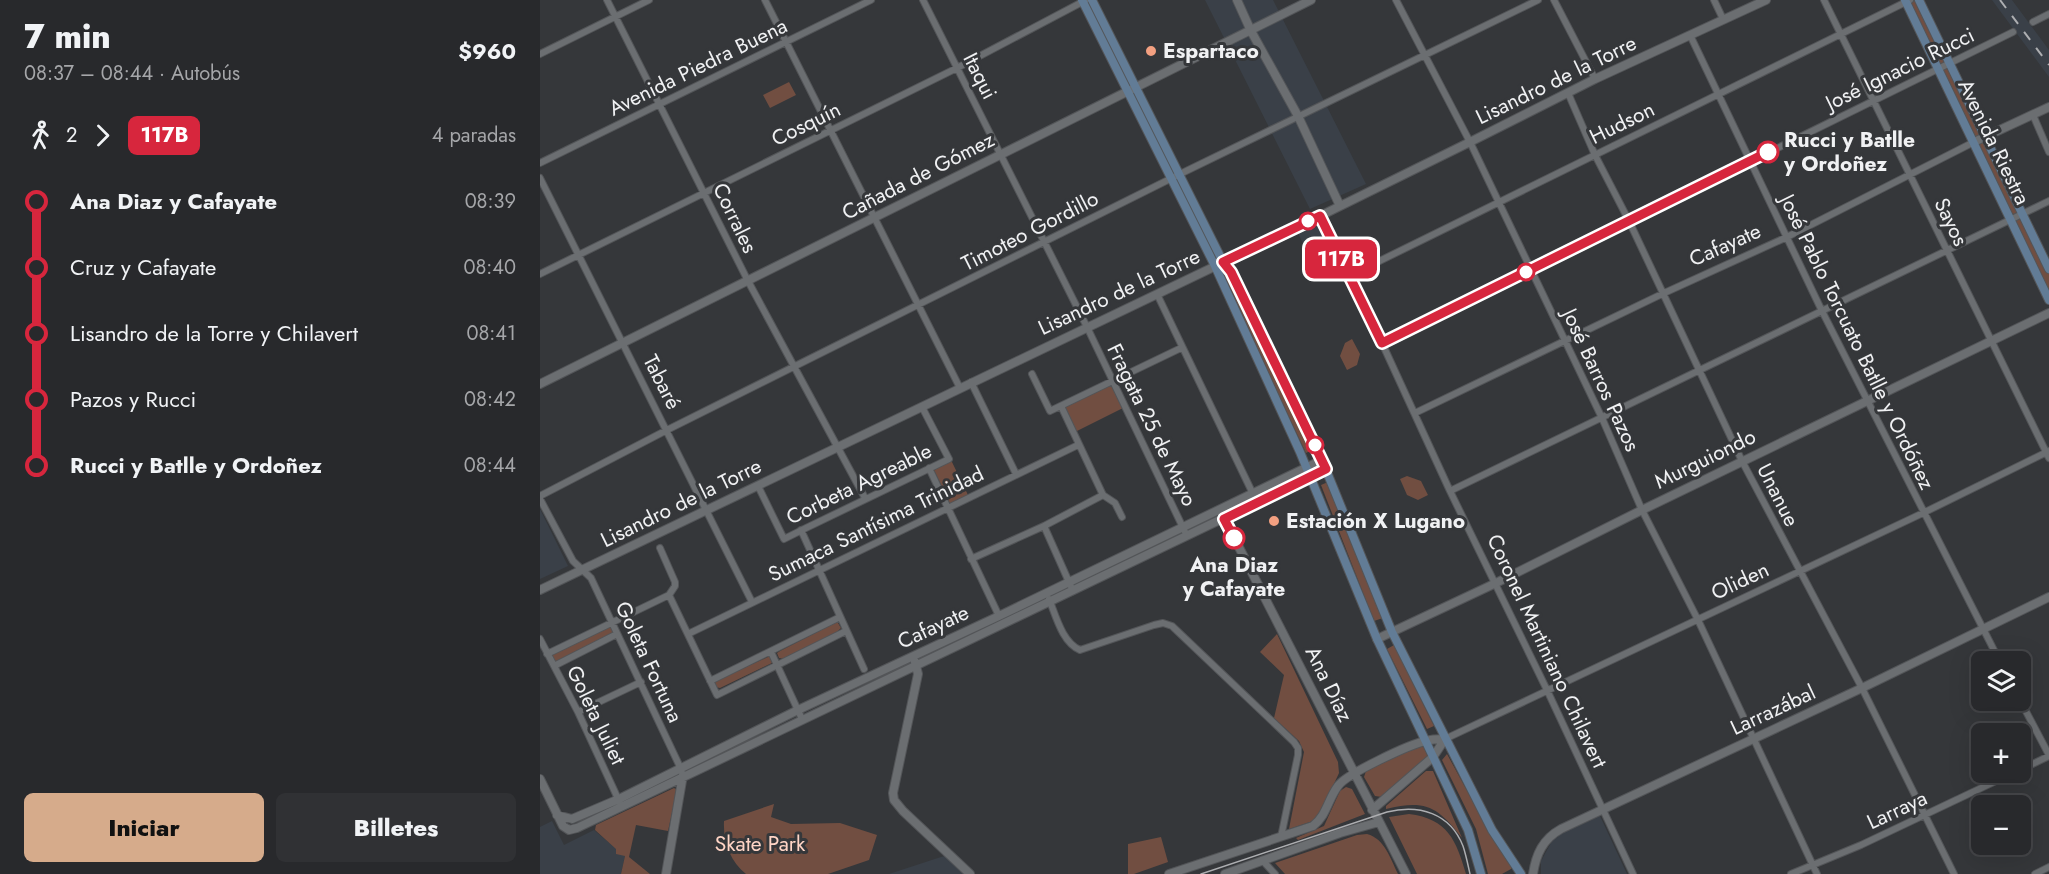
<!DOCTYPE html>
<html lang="es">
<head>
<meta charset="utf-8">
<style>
	:root { --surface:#28292c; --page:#303134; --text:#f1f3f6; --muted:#a5a6a9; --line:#444548; --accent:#d6ab8b }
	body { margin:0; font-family:Jost,sans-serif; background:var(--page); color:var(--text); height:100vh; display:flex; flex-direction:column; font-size:22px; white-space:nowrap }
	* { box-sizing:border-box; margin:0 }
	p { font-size:20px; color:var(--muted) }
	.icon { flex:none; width:33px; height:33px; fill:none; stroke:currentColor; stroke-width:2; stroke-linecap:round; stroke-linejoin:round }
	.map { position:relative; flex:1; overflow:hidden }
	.side { display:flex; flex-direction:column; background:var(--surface); width:540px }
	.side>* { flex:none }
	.badge { padding:0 12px; border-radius:9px; font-size:21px; line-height:39px }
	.controls { position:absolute; left:1431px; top:651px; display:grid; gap:12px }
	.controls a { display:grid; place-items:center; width:60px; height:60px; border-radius:9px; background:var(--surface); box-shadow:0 6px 24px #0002,0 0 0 2px var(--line); font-size:30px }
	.map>.badge { position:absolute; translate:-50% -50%; box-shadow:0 0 0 3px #fff }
	.legs { display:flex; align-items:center; gap:9px; height:66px; padding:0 24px; font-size:20px }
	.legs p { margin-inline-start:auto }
	.headline { display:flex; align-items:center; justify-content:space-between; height:102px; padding:0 24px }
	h1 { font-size:33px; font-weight:800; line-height:45px }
	.cta { display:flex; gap:12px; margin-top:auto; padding:12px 24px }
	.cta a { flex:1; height:69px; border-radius:9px; background:var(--accent); color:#111; font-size:24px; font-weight:800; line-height:69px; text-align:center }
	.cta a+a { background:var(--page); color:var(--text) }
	ul { padding:0 24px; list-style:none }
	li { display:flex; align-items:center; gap:21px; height:66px; font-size:22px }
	li i { display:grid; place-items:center; width:9px; height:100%; margin:0 8px; background:currentColor }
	li i::after { content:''; width:15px; height:15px; margin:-8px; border:4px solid; border-radius:50%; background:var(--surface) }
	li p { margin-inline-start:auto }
	li:first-child i { background:linear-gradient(#0000 50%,currentColor 0) }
	li:last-child i { background:linear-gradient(currentColor 50%,#0000 0) }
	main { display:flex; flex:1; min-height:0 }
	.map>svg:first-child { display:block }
	.built { fill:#3a4048 }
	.green { fill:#714e41 }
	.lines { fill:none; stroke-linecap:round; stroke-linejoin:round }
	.minor-casing { stroke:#535558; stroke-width:8 }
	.tertiary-casing { stroke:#535558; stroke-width:10 }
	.secondary-casing { stroke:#535558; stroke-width:10 }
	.minor { stroke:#6b6e71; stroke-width:6 }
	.tertiary { stroke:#6b6e71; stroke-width:8 }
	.secondary { stroke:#627c96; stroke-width:8 }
	.tram { stroke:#adaeb1; stroke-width:1.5 }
	.rail { stroke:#adaeb1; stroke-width:2; stroke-dasharray:10 10; stroke-linecap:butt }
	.line-1-casing { stroke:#fff; stroke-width:14 }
	.line-1 { stroke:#d7263d; stroke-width:9 }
	.poi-dot { fill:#f3a081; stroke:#35373a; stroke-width:2 }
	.stop-1-dot { fill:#fff; stroke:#d7263d; stroke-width:3 }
	.labels { text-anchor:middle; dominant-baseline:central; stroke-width:6; stroke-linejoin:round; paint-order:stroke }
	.poi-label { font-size:21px; font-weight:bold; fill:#f0f1f3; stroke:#35373a; text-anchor:start }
	.street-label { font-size:21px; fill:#f0f1f3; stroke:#35373a }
	.stop-label { font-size:21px; font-weight:bold; fill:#f0f1f3; stroke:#35373a; text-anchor:start }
	.park-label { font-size:21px; fill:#ffd5c6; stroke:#35373a }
</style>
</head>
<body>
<main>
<section class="side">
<div class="headline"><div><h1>7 min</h1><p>08:37 – 08:44 · Autobús</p></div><b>$960</b></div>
<div class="legs"><svg class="icon" aria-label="walk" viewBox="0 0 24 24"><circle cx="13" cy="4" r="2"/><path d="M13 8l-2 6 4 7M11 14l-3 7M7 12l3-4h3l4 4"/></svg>2<svg class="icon" aria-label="forward" viewBox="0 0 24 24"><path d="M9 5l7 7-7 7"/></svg><b class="badge" style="background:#d7263d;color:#fff">117B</b><p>4 paradas</p></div>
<ul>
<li><i style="color:#d7263d"></i><b>Ana Diaz y Cafayate</b><p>08:39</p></li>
<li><i style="color:#d7263d"></i><span>Cruz y Cafayate</span><p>08:40</p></li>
<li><i style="color:#d7263d"></i><span>Lisandro de la Torre y Chilavert</span><p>08:41</p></li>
<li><i style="color:#d7263d"></i><span>Pazos y Rucci</span><p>08:42</p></li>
<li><i style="color:#d7263d"></i><b>Rucci y Batlle y Ordoñez</b><p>08:44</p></li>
</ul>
<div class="cta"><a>Iniciar</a><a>Billetes</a></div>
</section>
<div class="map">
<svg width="1509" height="874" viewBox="0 0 1509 874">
	<rect width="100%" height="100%" fill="#35373a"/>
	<path class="built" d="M665 0H733L826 184 770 209Z
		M1452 0H1472L1509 50V77Z
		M775 225 779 227 790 251 771 261 758 233Z
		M0 509 28 566 0 579Z
		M1060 816 1087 874H1001V861L1012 841 1021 834Z
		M12 821 24 845 54 830 85 856 81 874H0V827Z
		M405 856 423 874H349L401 857Z"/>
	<path class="green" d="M1365 0H1379L1509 269V300Z
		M249 82 256 95 230 108 223 95Z
		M688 273 774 449 766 453 683 277Z
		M812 339 820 354 817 365 807 370 800 356 805 343Z
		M572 380 585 407 533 433 521 406Z
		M411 460 428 495 410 504 394 470Z
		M867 476 881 481 888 495 878 500 867 495 860 479Z
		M788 482 843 618 834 621 781 485Z
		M71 621 77 634 14 666 7 654Z
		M295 623H298L301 628 297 632 244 659 239 658 237 653 240 651Z
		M737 634 798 762 799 773 779 816 773 821 749 829 764 752 759 741 734 718 744 675 720 652Z
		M854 645 894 726 887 729 847 649Z
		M228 657H231L232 663 180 688 175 687 174 682 175 681Z
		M879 746 884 747 888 757 842 797 835 796 824 777 826 771Z
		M907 754 949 831 972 865 971 869 962 874H948L936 829 902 760Z
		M886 771H893L922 838C898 807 886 799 846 809V806Z
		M806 787 812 789 825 814 758 840 756 838 784 826 800 791Z
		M134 788 137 790 128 831 96 825 89 857 110 874H81L85 856 76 854V849L55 830 56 825Z
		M234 804 231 817 251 824 300 823 337 835 329 860 288 874H206C190 861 183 842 184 821Z
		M869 814C908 819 916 840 926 874H877L849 817Z
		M827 834C845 839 850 858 858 874H745L735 863 817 835Z
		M621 837 628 862 594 874H588V844Z"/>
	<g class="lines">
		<defs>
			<path id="minor" d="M67 0 208 281 325 498
				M225 0 420 388
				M383 0 547 327 647 536
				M856 0 930 142 1062 418 1102 510 1158 620 1277 874
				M1014 0 1055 79
				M1174 0 1183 19
				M1284 0 1509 458
				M1493 22 1509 14
				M1150 35 1282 311 1460 662
				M0 54 109 0
				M1028 93 1055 155 1089 221 1202 461 1322 688 1414 874
				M1493 115 1509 152
				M0 163 331 0
				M0 178 212 602
				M780 216 842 343 910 491 1007 690 1093 874
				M0 274 417 68 546 0
				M809 276 1370 0
				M617 294 714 496
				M842 343 1473 32
				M492 374 510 411 641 348
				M431 382 476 474
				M521 406 563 495 575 503 582 517
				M875 413 1122 294 1247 237 1434 142
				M389 468 459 616
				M218 486 244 539 266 528 409 459 382 407
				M910 491 1509 201
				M0 496 127 430 640 174 998 0
				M0 499 33 561 51 578 141 769
				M504 526 533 591
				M261 530 324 669
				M431 559 504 526 563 495
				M129 595 177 695 306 631
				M509 599C516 616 522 642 540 650L614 625 623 623 632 626 754 742 758 748V755L741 837
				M148 634 538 445
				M0 639 38 712 80 803
				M231 652 262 719
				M7 654 129 595 135 586V582L120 548
				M14 666 77 634
				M170 681 300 617
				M1480 700 1509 755
				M38 712 101 682
				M905 739 1383 513 1509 451
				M1480 770 1509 756
				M722 860 735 874
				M1251 874 1321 845 1475 772
				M1495 874 1509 867"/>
			<path id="tertiary" d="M697 0 711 31 758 116 800 206
				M1434 142 1509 107
				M0 384 771 0
				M683 516 866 874
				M0 590 780 216 930 142 1055 79 1226 0
				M837 639 956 583 1102 510 1509 313
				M375 662 378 674 353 793 354 800 363 811 430 874
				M0 779 23 826 29 830 37 828 786 469
				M832 810 893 757 905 739
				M17 815 32 819 79 799 258 710 459 616 782 460
				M126 874 143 775
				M629 874 773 826C787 815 788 799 798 786 806 774 870 744 886 741 892 739 899 739 905 739
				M685 874 800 833 839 822
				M993 874C996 854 1003 839 1021 829L1322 688 1509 597"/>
			<path id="secondary" d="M542 0 675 266 760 452 837 639 928 830 941 874
				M552 0 683 262 691 272 782 460 852 632 952 830 981 874
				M1365 0 1509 300
				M1379 0 1509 269"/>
		</defs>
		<use href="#minor" class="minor-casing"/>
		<use href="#tertiary" class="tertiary-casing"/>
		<use href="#secondary" class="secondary-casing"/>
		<use href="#minor" class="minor"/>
		<use href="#tertiary" class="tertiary"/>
		<use href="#secondary" class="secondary"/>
		<path class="tram" d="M661 874 847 812C879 804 910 813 923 846 926 855 928 865 930 874"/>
		<path class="rail" d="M1460 0 1509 65"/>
	</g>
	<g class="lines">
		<defs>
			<path id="line-1" d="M694 538 684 519 786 469 691 272 683 262 780 216 842 343 1228 152"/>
		</defs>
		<use href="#line-1" class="line-1-casing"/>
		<use href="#line-1" class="line-1"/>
	</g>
	<g class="poi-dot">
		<circle cx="611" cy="51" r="6"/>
		<circle cx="734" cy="521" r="6"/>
	</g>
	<g class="stop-1-dot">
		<circle cx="1228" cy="152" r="10"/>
		<circle cx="768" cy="221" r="8"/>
		<circle cx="986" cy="272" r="8"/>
		<circle cx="775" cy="445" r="8"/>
		<circle cx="694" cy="538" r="10"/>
	</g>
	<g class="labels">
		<g class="poi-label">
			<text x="623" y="51">Espartaco</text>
			<text x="746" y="521">Estación X Lugano</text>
		</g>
		<g class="street-label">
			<text transform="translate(158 67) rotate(-26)">Avenida Piedra Buena</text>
			<text transform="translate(1360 69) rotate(-26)">José Ignacio Rucci</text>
			<text transform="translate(440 76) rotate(63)">Itaqui</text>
			<text transform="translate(1016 80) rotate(-26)">Lisandro de la Torre</text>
			<text transform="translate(1082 123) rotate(-26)">Hudson</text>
			<text transform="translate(266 124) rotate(-26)">Cosquín</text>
			<text transform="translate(1454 142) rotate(64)">Avenida Riestra</text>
			<text transform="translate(378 176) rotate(-27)">Cañada de Gómez</text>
			<text transform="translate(195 218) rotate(64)">Corrales</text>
			<text transform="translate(1411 222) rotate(64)">Sayos</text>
			<text transform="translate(490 231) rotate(-27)">Timoteo Gordillo</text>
			<text transform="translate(1185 245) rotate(-24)">Cafayate</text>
			<text transform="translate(579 292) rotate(-25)">Lisandro de la Torre</text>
			<text transform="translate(1317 342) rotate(64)">José Pablo Torcuato Batlle y Ordóñez</text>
			<text transform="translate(1061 380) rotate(65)">José Barros Pazos</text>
			<text transform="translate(122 382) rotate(63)">Tabaré</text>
			<text transform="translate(612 425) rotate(64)">Fragata 25 de Mayo</text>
			<text transform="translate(1165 459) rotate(-26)">Murguiondo</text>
			<text transform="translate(319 484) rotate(-26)">Corbeta Agreable</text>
			<text transform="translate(1238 495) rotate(63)">Unanue</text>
			<text transform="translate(141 503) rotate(-26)">Lisandro de la Torre</text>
			<text transform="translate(336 524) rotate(-26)">Sumaca Santísima Trinidad</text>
			<text transform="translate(1200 581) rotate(-25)">Oliden</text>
			<text transform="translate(393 627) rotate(-25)">Cafayate</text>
			<text transform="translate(1007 651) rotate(65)">Coronel Martiniano Chilavert</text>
			<text transform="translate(109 662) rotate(65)">Goleta Fortuna</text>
			<text transform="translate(789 684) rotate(64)">Ana Díaz</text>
			<text transform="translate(1233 710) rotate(-25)">Larrazábal</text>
			<text transform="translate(56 715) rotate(64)">Goleta Juliet</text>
			<text transform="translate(1357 810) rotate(-25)">Larraya</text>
		</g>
		<g class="stop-label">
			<text x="1244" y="140">Rucci y Batlle<tspan x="1244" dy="24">y Ordoñez</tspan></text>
			<text x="694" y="565" text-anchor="middle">Ana Diaz<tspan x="694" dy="24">y Cafayate</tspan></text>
		</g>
		<g class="park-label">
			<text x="220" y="844">Skate Park</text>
		</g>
	</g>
</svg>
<div class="controls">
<a><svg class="icon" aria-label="layers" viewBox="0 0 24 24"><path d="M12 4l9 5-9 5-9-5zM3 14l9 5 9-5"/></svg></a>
<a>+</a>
<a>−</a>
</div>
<b class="badge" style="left:801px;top:259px;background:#d7263d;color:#fff">117B</b>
</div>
</main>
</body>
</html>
